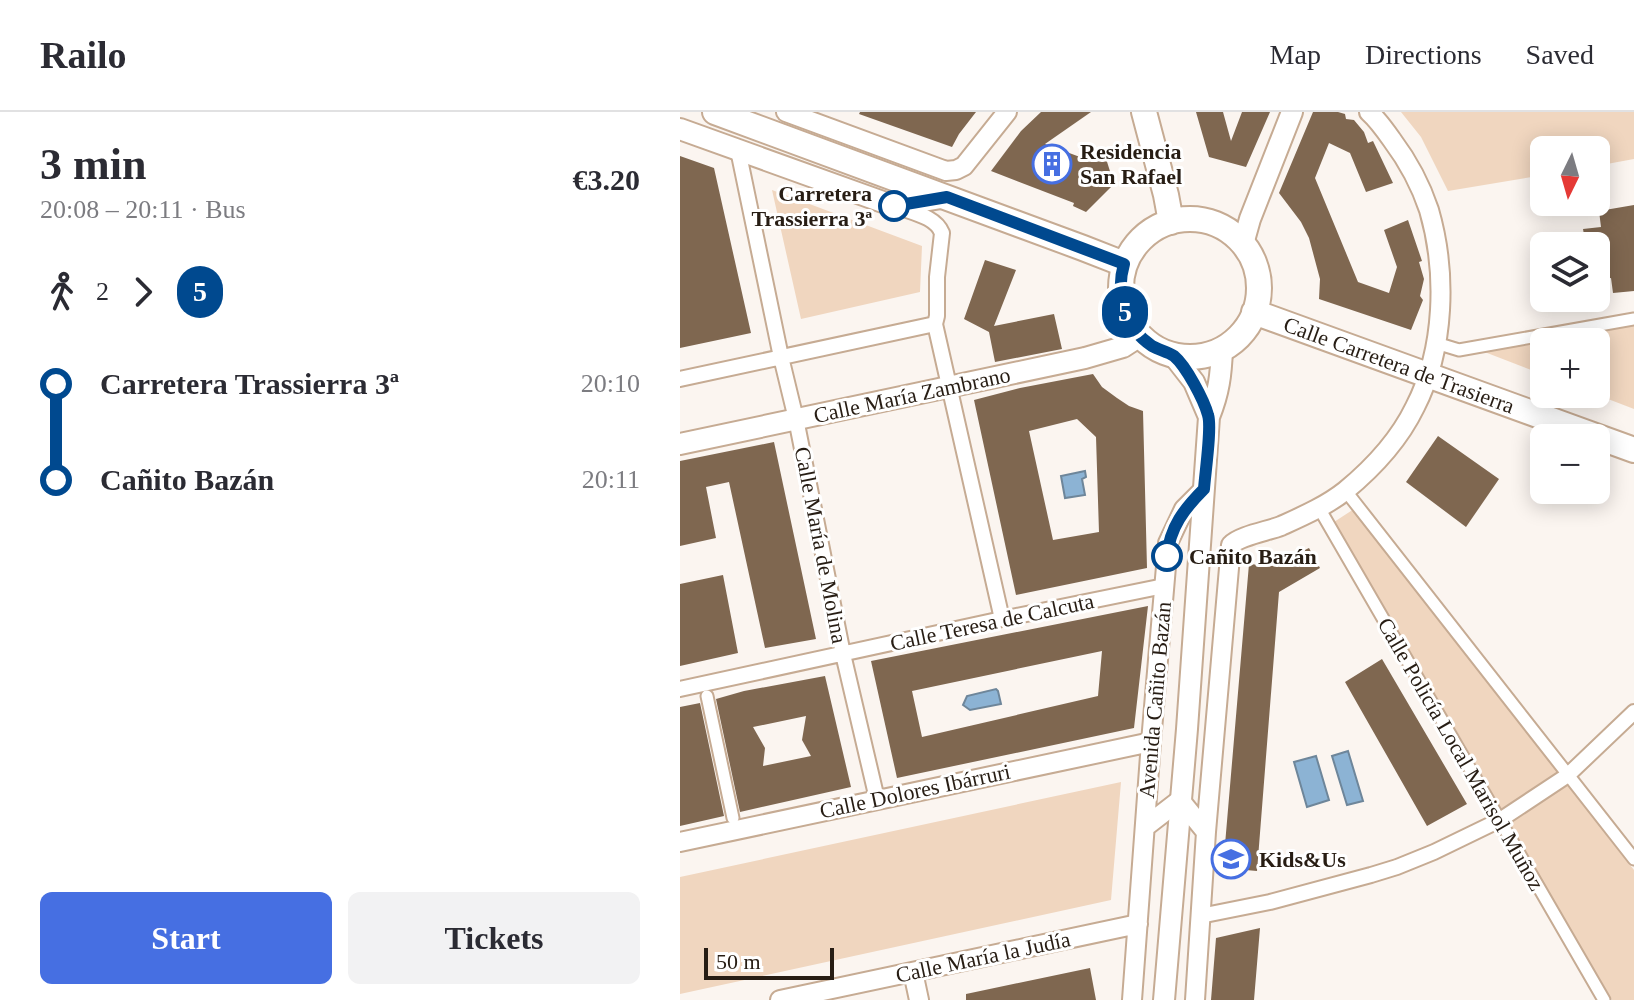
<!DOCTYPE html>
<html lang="en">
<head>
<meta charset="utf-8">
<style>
	:root { --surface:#fff; --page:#f2f2f3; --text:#2b2b33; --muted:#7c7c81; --line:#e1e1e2; --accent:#466fe2 }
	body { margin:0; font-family:Georgia,serif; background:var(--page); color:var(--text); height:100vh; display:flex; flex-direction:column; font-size:30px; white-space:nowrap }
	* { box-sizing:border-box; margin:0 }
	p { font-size:26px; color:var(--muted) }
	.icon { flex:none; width:44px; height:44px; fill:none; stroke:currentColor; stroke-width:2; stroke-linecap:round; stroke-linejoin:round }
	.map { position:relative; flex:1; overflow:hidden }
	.details { display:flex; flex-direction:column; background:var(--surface); width:680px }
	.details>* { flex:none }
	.badge { padding:0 16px; border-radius:26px; font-size:28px; line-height:52px }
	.needle { width:52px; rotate:185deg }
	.buttons { position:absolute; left:850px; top:24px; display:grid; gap:16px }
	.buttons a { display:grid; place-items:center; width:80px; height:80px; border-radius:12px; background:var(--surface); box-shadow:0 4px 20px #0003; font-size:40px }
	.scale { position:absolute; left:24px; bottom:20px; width:130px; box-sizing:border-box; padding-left:8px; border:4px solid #271d14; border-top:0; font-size:22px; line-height:28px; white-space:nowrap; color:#271d14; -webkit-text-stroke:6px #fff; paint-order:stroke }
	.map>.badge { position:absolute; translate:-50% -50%; box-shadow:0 0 0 4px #fff }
	.legs { display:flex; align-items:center; gap:12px; height:88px; padding:0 40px; font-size:26px }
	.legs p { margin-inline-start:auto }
	.summary { display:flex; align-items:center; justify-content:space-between; height:136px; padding:0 40px }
	h1 { font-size:44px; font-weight:600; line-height:60px }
	.primary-button { display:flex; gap:16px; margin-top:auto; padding:16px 40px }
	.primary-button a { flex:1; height:92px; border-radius:12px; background:var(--accent); color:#fff; font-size:32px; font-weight:600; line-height:92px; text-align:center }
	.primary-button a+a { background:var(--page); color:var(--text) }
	ul { padding:0 40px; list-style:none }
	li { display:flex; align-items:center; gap:28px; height:96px; font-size:30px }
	li i { display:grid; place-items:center; width:12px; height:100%; margin:0 10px; background:currentColor }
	li i::after { content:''; width:20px; height:20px; margin:-10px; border:6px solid; border-radius:50%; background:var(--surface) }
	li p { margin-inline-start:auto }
	li:first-child i { background:linear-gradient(#0000 50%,currentColor 0) }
	li:last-child i { background:linear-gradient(currentColor 50%,#0000 0) }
	header { display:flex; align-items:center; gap:48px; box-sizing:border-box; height:112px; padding:0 40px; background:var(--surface); border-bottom:2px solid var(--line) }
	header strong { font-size:38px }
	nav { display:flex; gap:44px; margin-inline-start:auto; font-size:28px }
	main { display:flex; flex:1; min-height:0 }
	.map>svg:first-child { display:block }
	.green { fill:#f0d6bf }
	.water { fill:#8cb3d4; stroke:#6e869a; stroke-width:2 }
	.building { fill:#7f6750; fill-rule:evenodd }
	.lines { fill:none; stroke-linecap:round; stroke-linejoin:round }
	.pedestrian-casing { stroke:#c6ab93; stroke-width:15 }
	.minor-casing { stroke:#c6ab93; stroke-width:18 }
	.tertiary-casing { stroke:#c6ab93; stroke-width:22 }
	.secondary-casing { stroke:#c6ab93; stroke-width:24 }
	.primary-casing { stroke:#c6ab93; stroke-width:28 }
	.pedestrian { stroke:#fff; stroke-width:11 }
	.minor { stroke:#fff; stroke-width:14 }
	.tertiary { stroke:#fff; stroke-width:18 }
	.secondary { stroke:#fff; stroke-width:20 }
	.primary { stroke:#fff; stroke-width:24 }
	.line-1-casing { stroke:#fff; stroke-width:18 }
	.line-1 { stroke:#00498f; stroke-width:12 }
	.stop-1-dot { fill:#fff; stroke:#00498f; stroke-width:4 }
	.labels { text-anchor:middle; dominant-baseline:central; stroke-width:6; stroke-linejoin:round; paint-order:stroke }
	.poi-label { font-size:22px; font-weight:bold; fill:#271d14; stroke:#fff; text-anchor:start }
	.stop-label { font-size:22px; font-weight:bold; fill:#271d14; stroke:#fff; text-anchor:end }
	.street-label { font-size:22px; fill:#271d14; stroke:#fff }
</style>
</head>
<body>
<header>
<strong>Railo</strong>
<nav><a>Map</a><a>Directions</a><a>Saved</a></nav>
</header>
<main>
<section class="details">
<div class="summary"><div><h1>3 min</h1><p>20:08 – 20:11 · Bus</p></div><b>€3.20</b></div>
<div class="legs"><svg class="icon" aria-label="walk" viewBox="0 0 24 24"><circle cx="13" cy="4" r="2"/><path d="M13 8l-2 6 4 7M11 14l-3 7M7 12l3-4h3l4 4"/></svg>2<svg class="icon" aria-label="forward" viewBox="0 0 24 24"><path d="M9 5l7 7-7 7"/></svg><b class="badge" style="background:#00498f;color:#fff">5</b></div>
<ul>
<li><i style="color:#00498f"></i><b>Carretera Trassierra 3ª</b><p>20:10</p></li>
<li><i style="color:#00498f"></i><b>Cañito Bazán</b><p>20:11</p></li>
</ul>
<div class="primary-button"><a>Start</a><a>Tickets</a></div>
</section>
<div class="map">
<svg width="954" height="888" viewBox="0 0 954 888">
	<rect width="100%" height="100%" fill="#fbf5f0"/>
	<path class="green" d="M721 0H954V47L916 54V38H864V63L768 79 741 25Z
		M92 78 242 134 240 180 121 207Z
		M954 212V297L915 282 916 230H864V263L802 239Z
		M674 397 833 600 954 758V888H932L838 728 800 659 654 410Z
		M441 670 431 788 0 882V765Z"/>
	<path class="water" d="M405 359 406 365 402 367 405 383 385 386 381 364Z
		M316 577 318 579 321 592 290 598 283 593 287 584Z
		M668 639 683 689 667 693 652 644Z
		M636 644 649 688 627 695 614 650Z"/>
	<path class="building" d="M180 0H296L279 22 272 35 179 2Z
		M361 0H411L365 32 400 45 423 37 434 72 406 100 393 94 394 91 311 59 341 19Z
		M516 0H543L551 29 562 0H590L566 55 529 45Z
		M633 0H658L665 2 666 7 674 8 684 20 688 31 693 29 713 71 686 80 670 41 649 31 635 66 678 170 709 181 717 155 704 118 728 108 742 149 739 150 744 167 740 184 743 188 731 218 639 187 640 167 629 126 621 110 599 81Z
		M0 44 34 56 71 221 0 236Z
		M954 93V179L933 181 931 166 916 168V134H906L903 117 921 115 919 99Z
		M305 148 336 158 314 214 374 202 382 237 315 250 309 220 284 207Z
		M413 262 422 275 437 286 449 294 463 299 467 456 336 483 294 288 340 276ZM397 307 416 325 419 420 373 428 349 319Z
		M758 324 819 367 786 415 726 370Z
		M94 330 136 527 85 536 49 370 26 375 36 426 0 434V349Z
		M629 436 640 456 599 480 577 759 543 756 569 452 591 454Z
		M43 463 58 541 0 554V472Z
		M468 494 454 616 217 666 191 549ZM422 539 418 584 242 625 232 579Z
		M702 547 787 692 747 714 665 570Z
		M145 564 171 675 60 700 36 587 64 579ZM126 604 122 628 131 644 83 654 85 636 73 615Z
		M20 591 44 704 0 714V595Z
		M580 816 574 888H531L536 826Z
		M410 856 416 888H286V882Z"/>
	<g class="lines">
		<defs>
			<path id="pedestrian" d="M756 231 779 238 954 207
				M665 378 954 747
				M639 396 924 888
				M27 584 53 706"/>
			<path id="minor" d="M58 38 101 245 116 307 163 542 197 687
				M218 95C234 101 256 105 262 121L257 165V204L255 212 322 507
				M0 267 255 212
				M0 577 322 507 484 474
				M520 804 590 790 691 763 717 755 754 740 820 708 888 663 954 600"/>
			<path id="tertiary" d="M106 0 266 59 276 58 284 54 327 0
				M465 715 500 688 526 720
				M0 730 471 630
				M233 860 239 888
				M100 888 458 812
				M452 888 471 630 488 431 504 397 524 377
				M515 888 526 720 551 433C559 424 588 419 601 414 623 404 646 394 665 379 693 356 719 328 735 295 765 237 767 160 749 98 741 74 727 48 712 28 705 18 698 8 689 0"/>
			<path id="secondary" d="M0 17 214 94 267 85
				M563 132 570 107 612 0
				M493 243 514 270 529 305
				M0 332 405 246 443 235 460 224
				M484 888 507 617 529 305C539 280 541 263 542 237"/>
			<path id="primary" d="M35 0 403 136 444 152
				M464 0 486 83 491 110
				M441 176a69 69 0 1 1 138 0a69 69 0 1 1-138 0Z
				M574 200 954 338"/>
		</defs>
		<use href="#pedestrian" class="pedestrian-casing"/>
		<use href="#minor" class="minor-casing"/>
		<use href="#tertiary" class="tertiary-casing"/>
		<use href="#secondary" class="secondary-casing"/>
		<use href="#primary" class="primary-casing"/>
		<use href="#pedestrian" class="pedestrian"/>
		<use href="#minor" class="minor"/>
		<use href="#tertiary" class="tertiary"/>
		<use href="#secondary" class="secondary"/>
		<use href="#primary" class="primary"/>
	</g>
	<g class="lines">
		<defs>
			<path id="line-1" d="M214 94 267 85 444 152C435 183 445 216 472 234 479 238 489 240 494 244 506 254 524 288 528 303 532 315 525 362 524 377 504 397 490 415 487 444"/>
		</defs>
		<use href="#line-1" class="line-1-casing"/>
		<use href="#line-1" class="line-1"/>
	</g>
	<defs>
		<symbol id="building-ring" viewBox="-11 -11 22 22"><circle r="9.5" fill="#fff" stroke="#466fe2" stroke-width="1.5"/><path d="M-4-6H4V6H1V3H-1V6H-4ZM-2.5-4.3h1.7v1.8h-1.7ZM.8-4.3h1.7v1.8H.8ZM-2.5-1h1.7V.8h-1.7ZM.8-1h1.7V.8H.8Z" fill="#466fe2"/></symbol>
		<symbol id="school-ring" viewBox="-11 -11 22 22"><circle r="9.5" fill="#fff" stroke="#466fe2" stroke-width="1.5"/><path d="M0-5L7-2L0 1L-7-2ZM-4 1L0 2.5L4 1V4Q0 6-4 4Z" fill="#466fe2"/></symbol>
	</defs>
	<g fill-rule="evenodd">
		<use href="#building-ring" x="350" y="30" width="44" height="44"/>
		<use href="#school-ring" x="529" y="725" width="44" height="44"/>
	</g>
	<g class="stop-1-dot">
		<circle cx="214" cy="94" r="14"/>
		<circle cx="487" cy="444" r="14"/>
	</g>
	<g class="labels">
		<g class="poi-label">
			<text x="400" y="39">Residencia<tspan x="400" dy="25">San Rafael</tspan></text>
			<text x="579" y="747">Kids&amp;Us</text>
		</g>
		<g class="stop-label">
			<text x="192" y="81">Carretera<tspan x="192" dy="25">Trassierra 3ª</tspan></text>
			<text x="509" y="444" text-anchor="start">Cañito Bazán</text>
		</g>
		<g class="street-label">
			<text transform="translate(719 253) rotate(20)">Calle Carretera de Trasierra</text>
			<text transform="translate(232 283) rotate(-12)">Calle María Zambrano</text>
			<text transform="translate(141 433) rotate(79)">Calle María de Molina</text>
			<text transform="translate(312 510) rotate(-12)">Calle Teresa de Calcuta</text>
			<text transform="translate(475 588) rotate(-85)">Avenida Cañito Bazán</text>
			<text transform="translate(781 642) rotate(60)">Calle Policía Local Marisol Muñoz</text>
			<text transform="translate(235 679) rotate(-12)">Calle Dolores Ibárruri</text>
			<text transform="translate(303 845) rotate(-12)">Calle María la Judía</text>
		</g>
	</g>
</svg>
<div class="buttons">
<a><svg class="needle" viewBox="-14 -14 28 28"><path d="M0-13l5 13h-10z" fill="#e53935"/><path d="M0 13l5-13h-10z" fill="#7c7c81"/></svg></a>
<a><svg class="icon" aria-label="layers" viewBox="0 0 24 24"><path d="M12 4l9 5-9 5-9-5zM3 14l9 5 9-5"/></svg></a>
<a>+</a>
<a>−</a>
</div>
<div class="scale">50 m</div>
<b class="badge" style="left:445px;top:200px;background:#00498f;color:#fff">5</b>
</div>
</main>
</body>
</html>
